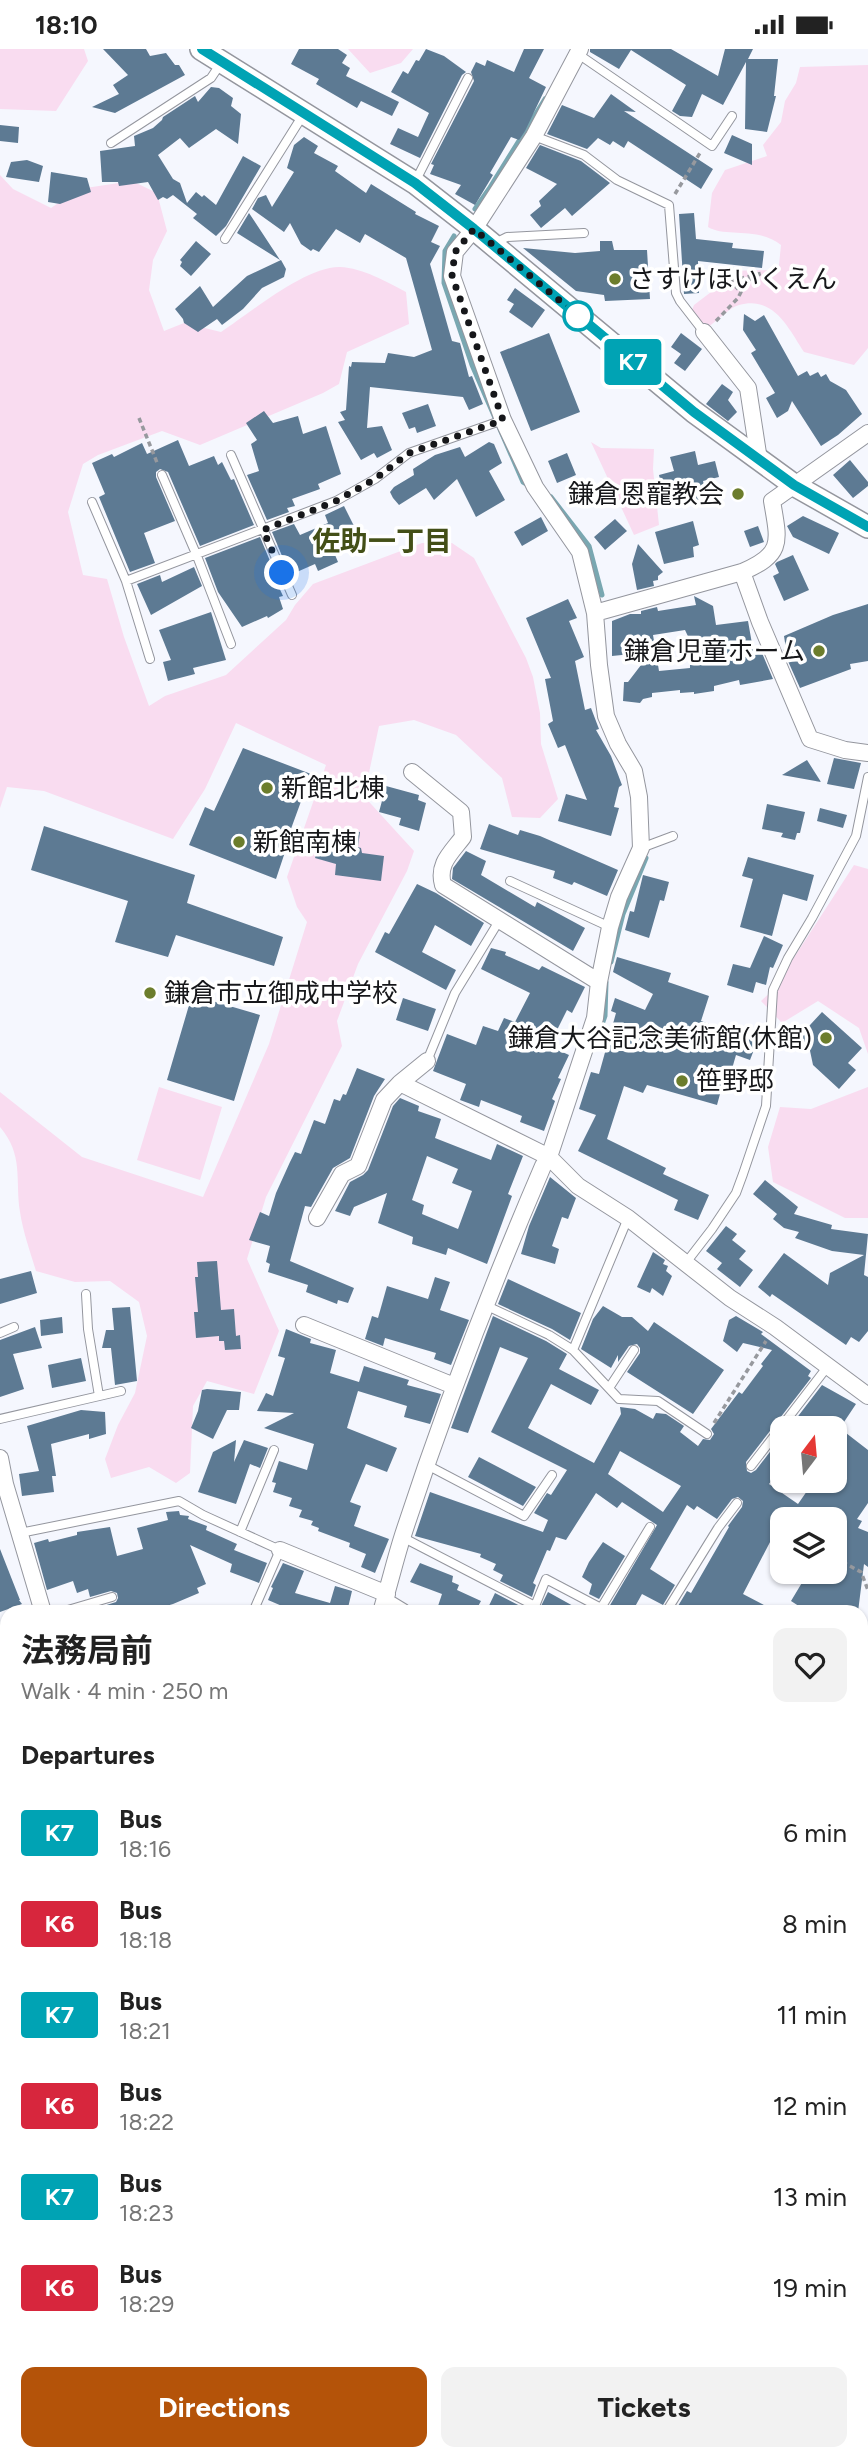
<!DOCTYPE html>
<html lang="en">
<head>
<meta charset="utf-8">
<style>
	:root { --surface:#fff; --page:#f2f2f2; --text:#222; --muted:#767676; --accent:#b45309 }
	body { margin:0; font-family:Figtree,"Noto Sans JP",sans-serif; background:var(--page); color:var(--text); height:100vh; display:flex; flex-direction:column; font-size:26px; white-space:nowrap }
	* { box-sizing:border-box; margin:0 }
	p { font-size:23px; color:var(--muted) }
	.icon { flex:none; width:38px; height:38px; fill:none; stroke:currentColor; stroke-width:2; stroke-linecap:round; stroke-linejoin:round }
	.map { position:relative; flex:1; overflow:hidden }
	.panel { position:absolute; left:0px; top:1556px; width:868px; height:856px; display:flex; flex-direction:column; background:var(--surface); border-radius:21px 21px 0 0; box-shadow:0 2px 5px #0004 }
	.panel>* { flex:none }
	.badge { padding:0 14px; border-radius:5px; font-size:24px; line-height:46px }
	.needle { width:46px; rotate:16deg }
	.fabs { position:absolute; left:770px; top:1367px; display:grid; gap:14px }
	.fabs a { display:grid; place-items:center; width:77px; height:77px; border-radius:14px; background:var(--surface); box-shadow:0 2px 5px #0004; font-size:35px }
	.you { position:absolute; width:35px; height:35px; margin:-18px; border:5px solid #fff; border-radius:50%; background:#1a73e8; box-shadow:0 0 0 10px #1a73e833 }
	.map>.badge { position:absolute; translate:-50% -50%; box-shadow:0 0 0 4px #fff }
	h2 { padding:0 21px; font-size:26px; line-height:63px }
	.round { display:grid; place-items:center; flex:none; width:74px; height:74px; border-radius:14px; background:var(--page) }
	.overview { display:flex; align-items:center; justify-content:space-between; height:119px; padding:0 21px }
	h1 { font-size:33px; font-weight:700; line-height:52px }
	.cta { display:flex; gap:14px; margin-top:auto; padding:14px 21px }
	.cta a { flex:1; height:80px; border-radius:14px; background:var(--accent); color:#fff; font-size:28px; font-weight:700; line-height:80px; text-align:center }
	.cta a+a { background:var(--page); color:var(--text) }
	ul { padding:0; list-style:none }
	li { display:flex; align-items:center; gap:21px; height:91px; padding:0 21px }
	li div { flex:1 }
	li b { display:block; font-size:26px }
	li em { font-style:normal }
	li .badge { min-width:77px; font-weight:700; text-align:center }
	.status { display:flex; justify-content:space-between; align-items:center; height:49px; padding:0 35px; background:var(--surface); direction:ltr }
	.status svg { height:19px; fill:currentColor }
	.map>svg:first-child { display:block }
	.green { fill:#f9dcf0 }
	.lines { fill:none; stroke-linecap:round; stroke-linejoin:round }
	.stream { stroke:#79a7b1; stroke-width:5 }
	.building { fill:#5d7a93; fill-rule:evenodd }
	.lane-casing { stroke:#94969e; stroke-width:10 }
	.street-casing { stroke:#94969e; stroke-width:18 }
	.secondary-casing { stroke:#94969e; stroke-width:24 }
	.path { stroke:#97999e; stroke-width:3.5; stroke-dasharray:5 3.5; stroke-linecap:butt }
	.lane { stroke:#fff; stroke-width:8 }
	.street { stroke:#fff; stroke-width:16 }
	.secondary { stroke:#fff; stroke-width:21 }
	.tram { stroke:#2e2f33; stroke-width:2 }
	.line-casing { stroke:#fff; stroke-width:16 }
	.line { stroke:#00a3b4; stroke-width:10 }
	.walk { stroke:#16171a; stroke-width:7; stroke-dasharray:0 12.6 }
	.poi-dot { fill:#6c7d2c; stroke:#fff; stroke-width:2.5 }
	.stop-dot { fill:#fff; stroke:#00a3b4; stroke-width:3.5 }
	.labels { text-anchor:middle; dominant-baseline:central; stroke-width:7; stroke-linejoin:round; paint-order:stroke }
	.poi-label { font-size:26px; fill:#16171a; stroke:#fff; text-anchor:start }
	.neighbourhood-label { font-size:28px; font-weight:bold; fill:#434f17; stroke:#fff }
</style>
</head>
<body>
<div class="status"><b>18:10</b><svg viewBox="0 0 49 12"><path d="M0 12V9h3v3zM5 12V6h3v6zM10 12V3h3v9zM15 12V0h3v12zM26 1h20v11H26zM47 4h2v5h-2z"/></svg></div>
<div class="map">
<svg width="868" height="2410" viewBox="0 0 868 2410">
	<rect width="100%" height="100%" fill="#f5f7fe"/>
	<path class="green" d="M0 0H84L88 12 56 62 0 60Z
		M348 0H413L401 14 370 24Z
		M868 16V299L854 316 804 303C789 280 774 246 739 256 729 259 717 272 708 278H703L692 261 694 256 715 240 712 222 775 221 779 216 781 196C757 177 726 189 708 178L712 144 725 121 767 107 763 96 781 73 785 52 796 34 800 18Z
		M0 126 13 140 51 159 79 140 132 132 157 144 167 182 153 211 149 241 164 282 184 274 221 283C250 264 306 217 340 218 363 219 387 233 406 243L409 275 347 303 339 335 323 344 200 396 162 382 98 406 83 415 68 463 83 526 107 530 124 588 149 657 165 647 226 626 286 571 295 556 313 535 422 494H452L474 509 526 609 533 628 540 664 541 695 558 750 540 769 512 768 502 729 456 686 414 671 379 677 367 733 361 744 414 802 407 822 358 915 337 972 342 997 266 1148 247 1210 279 1282 254 1345 207 1332 193 1357 190 1424 176 1434 149 1418 111 1429 105 1410 118 1376 135 1344 147 1287 139 1253 110 1232 75 1233 36 1222C30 1202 23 1183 20 1163 15 1131 24 1106 0 1078V1043L82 1108 203 1148 269 995 307 873 297 858 287 828 326 716 236 674 205 740 173 790 44 742 7 738 0 759Z
		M591 393 601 399 654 400 653 420 659 476 634 486Z
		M854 816 868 820V1005L859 979 818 952 782 974 761 952 773 941Z
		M159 1038 222 1058 200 1131 137 1111Z
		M868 1038V1169H845L773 1133 768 1098 780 1058 811 1060Z
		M386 2405 384 2410H339L336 2405Z"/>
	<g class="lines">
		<path class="stream" d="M475 160 489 140 545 50
			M454 187 445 202 444 234 472 316 523 433 530 437
			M551 448 589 497 602 546
			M611 913 623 865 646 809
			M595 995 605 967 606 933"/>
	</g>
	<path class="building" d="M103 0H146L150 7 166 4 175 16H179L185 26 115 64 92 58 119 45 113 36 128 26Z
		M299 0H338L347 6 342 14 350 19 346 27 399 53 392 67 361 52 357 59 316 35 319 30 291 15Z
		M426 0 444 7 466 23 462 26 420 109 390 95 398 79 418 88 429 64 391 43 403 22 408 25 416 11 419 12Z
		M524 0H544L529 29 546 38 525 82 519 91 511 88 490 124 493 126 475 156 455 145 461 136 430 125 434 116 431 115 474 32 471 23 476 13 485 17 487 11 514 23Z
		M590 0H671L718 27 725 0H753L748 10H778L774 47H776L767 83 745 80 746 13 723 56 702 45 692 68 680 67 672 62 686 36 631 1 619 20 590 3Z
		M211 38 219 39 233 49 231 57 241 65 238 95 216 80 189 99 180 89 158 106 173 130 180 134 187 154 196 143 202 148 204 146 216 156 243 107 261 117 226 177 216 187 193 169 197 165 173 146 167 150 163 148 158 151 148 133 119 137 118 133H102L100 102 135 97 134 87 153 79 162 71 163 68 195 47 198 53Z
		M611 45 636 63 624 62 713 120 701 140 628 92 624 99 613 92 610 96 598 89 587 100 547 85 562 56 594 69Z
		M0 76 19 78 18 94 0 92Z
		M732 86 752 95V116L724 104Z
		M304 88 318 97 314 104 338 117 335 122 366 144 371 135 416 163 415 165 439 177 431 193 440 197 430 215 452 292 460 294 469 328 472 327 483 355 469 361 463 348 370 338 367 379 382 377 392 401 377 409 374 404 361 411 338 373 345 371 340 363 346 361 349 317 351 318 352 313 385 314 388 304 414 308 432 301 406 209 365 185 360 194 336 180 319 203 313 200 311 202 301 195 290 174 284 183 252 160 258 149 266 146 272 158 294 123 287 119 294 96Z
		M540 96 581 112 610 134 572 167 565 159 541 179 530 166 541 157 539 152 557 135 526 119Z
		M27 111 43 117 39 133 6 128 11 113Z
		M51 123 87 129 91 143 60 155 48 153Z
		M249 164 280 211 237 184Z
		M694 164 696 190 733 194 732 199 764 202 762 219 698 212 699 244 684 245 679 165Z
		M196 192 211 205 191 227 180 217 182 213 180 211Z
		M600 192H612L614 201H647L650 250 605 252 604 246 576 242 523 199 575 204 600 202Z
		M281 211 286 220 284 228 262 239 243 260 222 276 217 270 198 283 184 274 183 270 175 260 200 237 213 258 247 227Z
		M515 239 545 261 532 279 509 263 514 255 507 251Z
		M744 265 755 272 764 266 798 327 807 322 810 327 818 323 821 328 826 325 830 332 846 341 862 365 838 386 821 397 792 352 788 362 777 369 766 349 775 344 751 304 756 301 743 281Z
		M549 284 580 363 531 382 500 303Z
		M681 284 702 300 685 322 674 314 681 305 671 298Z
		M722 335 733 343 728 351 737 363 728 372 706 355Z
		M428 355 436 377 417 384 415 378 409 380 402 364Z
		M264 362 273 374 298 367 303 385 326 377 341 425 318 435 320 440 292 450 295 457 287 459 289 463 267 471 247 426 259 422 251 395 257 391 246 374Z
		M178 391 189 417 214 407 218 416 222 413 231 431 234 430 254 476 200 497 168 423 160 420 156 423V428L175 472 144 484 155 514 130 523 99 448 105 445 92 414 112 405 114 408 142 394 147 405Z
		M489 393 494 395 502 414 489 422 505 451 476 468 457 430 434 451 426 439 399 456 393 449 390 443 394 438 414 426 413 420 435 406 460 398 465 408Z
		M695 402 698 416 715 412 719 428 703 432 707 449 683 455 679 440 663 444 659 426 674 422 670 408Z
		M567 404 576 426 557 434 548 412Z
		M850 411 868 433V437L853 449 833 426Z
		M344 457 356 481 330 494 338 513 318 522 315 515 290 526 272 483 294 475 300 486 328 474 325 466Z
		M803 467 839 484 829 505 793 488 787 477Z
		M541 468 548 482 522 497 514 483Z
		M615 470 627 482 605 501 594 488Z
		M693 472 699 496 693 498 694 508 664 515 655 483Z
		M758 477 764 493 750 498 744 482Z
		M260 488 278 531 276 532 283 547 279 548 283 560 268 569 267 567 242 578 218 543 205 509Z
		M638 495 663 523 658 527V531L653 532 654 537 637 541 632 515Z
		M793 506 809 541 784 552 773 527 779 524 775 515 777 513Z
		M194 518 202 537 151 566 137 535 160 526 162 533Z
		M694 547 713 557 716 576 748 572 754 606 762 604 773 630 740 636 739 631 714 637V642L694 645V643L680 644V641L652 644V648L643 650 640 654 623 652 624 633H628L651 603 612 607V572L630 565H641V562L657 558 658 562 696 556ZM685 581 701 615 690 616V619L659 622 653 586Z
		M568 550 577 569 569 572 584 608 575 612 585 661 591 659 599 680 596 681 611 707 622 736 619 738 614 758 619 759 611 787 558 772 566 745 587 751 565 696 558 699 548 675 553 672 545 630 551 629 526 569Z
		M868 555V612L850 615 851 620 800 639 783 601 786 600 784 587 833 566Z
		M211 563 226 611 193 619 195 625 168 632 163 613 171 611 159 581Z
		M243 699 311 725 288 788H290L276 830 189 796 205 758 214 762Z
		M834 709 861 714 854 740 827 735Z
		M807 711 821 733 782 726Z
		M386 737 419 746 418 751 426 754 419 782 399 776 401 769 379 763Z
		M767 755 805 763 800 784H797L795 791 781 788 783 784 762 780Z
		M820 759 847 766 843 779 817 772Z
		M489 775 518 786 520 781 540 787 618 821 607 847 574 833 572 836 553 829 555 822 480 800Z
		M44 777 195 826 187 854 283 888 274 917 176 886 168 908 115 893 128 852 31 821Z
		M348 781 360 783 358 798 361 799 362 804 384 807 381 832 335 826 336 815 315 809 317 803 312 801 317 784 329 782 346 786Z
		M466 802 486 812 481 826 535 858 537 853 585 879 573 902 452 830 453 819Z
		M748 808 814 826 807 852 783 845 772 887 740 878 753 830 742 827Z
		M643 826 669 833 664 852 660 851 649 889 625 881 630 862 634 863Z
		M417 835 436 844 484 874 471 897 435 876 422 903 456 921 446 941 375 903 385 883 389 885Z
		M764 887 783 896 773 919 770 918 766 936 756 933 753 944 727 936 733 915 750 919Z
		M491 899 506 903 505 906 539 921 542 917 585 938 572 964 567 961 549 997 569 1006 558 1029 561 1030 552 1050 555 1052 544 1082 520 1073 522 1067 481 1051 479 1058 460 1051 466 1035 433 1022 447 985 476 996 483 977 498 982 504 969 515 973 530 944 481 920Z
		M617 908 671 924 668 933 709 947 701 972 757 993 750 1011 736 1006 725 1044 720 1045 717 1056 647 1036 643 1044 624 1037 607 1090 666 1119 663 1125 709 1146 698 1171 674 1161 678 1151 578 1102 596 1066 579 1060 591 1023 599 1025 616 964 611 962 615 949 645 961 653 945 613 923Z
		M192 946 260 966 234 1052 167 1031Z
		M403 949 436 960 428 982 396 971Z
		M822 963 862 999 848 1014 856 1021 839 1040 813 1016 809 997 799 988Z
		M357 1019 385 1030 374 1047 350 1109 333 1119 311 1158 305 1157 290 1212 354 1239 348 1254 338 1251 337 1255 306 1243 308 1236 268 1223 270 1215 266 1213 270 1197 249 1191 260 1163 269 1167 276 1144 290 1113 295 1103 301 1105 314 1071 325 1075 334 1050 340 1052 343 1045 346 1046Z
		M400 1049 419 1057 418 1062 441 1070 435 1089 491 1111 497 1095 523 1107 508 1145 512 1147 487 1215 448 1199 446 1206 412 1195 413 1188 378 1174 387 1144 354 1158 350 1167 335 1162 350 1133 363 1126 368 1121 393 1057ZM427 1107 458 1120 452 1134 472 1142 458 1180 422 1165 424 1156 412 1151Z
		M550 1128 576 1149 568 1170 562 1168 552 1197 559 1200 555 1215 521 1205 529 1177Z
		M765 1131 798 1158 794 1165 832 1176 831 1180 868 1185 864 1226 868 1228V1282L859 1293 851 1288 846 1296 772 1245 770 1248 758 1238 784 1204 828 1236 830 1224 864 1206 832 1202 795 1189 799 1183 784 1179 773 1170 777 1165 753 1145Z
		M726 1177 737 1185 732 1191 746 1202 739 1210 753 1221 740 1238 717 1220 722 1214 706 1202Z
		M653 1203 665 1211 663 1215 668 1217 666 1222 672 1227 663 1247 652 1239 650 1244 637 1238Z
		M217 1212 221 1261 234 1260 236 1287 240 1286 241 1300 225 1301 224 1292H219V1287L196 1289 194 1263H198L195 1228H198L197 1213Z
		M31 1222 37 1244 0 1255V1230Z
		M435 1228 450 1233 440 1261 469 1271 451 1316 434 1310 436 1304 385 1289 383 1297 365 1290 372 1267 378 1269 387 1237 428 1250Z
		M508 1230 581 1264 570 1291 552 1280 498 1255Z
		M603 1257 622 1268H632L648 1282 654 1273 724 1321 693 1365 627 1323 640 1304V1299L637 1295 629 1297 618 1313V1306L611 1319 581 1300 593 1270Z
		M130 1258 137 1332 115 1336 111 1299H102L106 1281H114L112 1259Z
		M493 1267 546 1292 567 1305 559 1320 599 1341 591 1356 551 1335 528 1379 594 1414 621 1365 620 1358 635 1360 653 1370 656 1364 666 1365 684 1377 680 1383 698 1397 703 1390 710 1391 714 1385 711 1380 739 1343 742 1345 763 1317 761 1315 772 1301 743 1294 737 1303 723 1292 729 1271 736 1267 763 1283 761 1285 811 1322 808 1327 811 1329 746 1413 747 1422 751 1424 756 1421 782 1387V1418L769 1435 798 1455 814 1432H835V1401L846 1384 868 1401V1454L857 1470 862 1472 858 1479 868 1483V1518L864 1515 858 1563H808L791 1552 809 1522H835V1470H782L743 1545 777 1563 675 1562 687 1542 691 1544 729 1478 728 1477 742 1458 743 1452 738 1448 732 1450 717 1470 697 1457 694 1461 687 1456 650 1520 675 1536 663 1556 642 1545 632 1563H606L657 1476 622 1453 617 1459 596 1444 566 1491 556 1488 550 1502 547 1501 533 1534 536 1536 532 1548 500 1532 503 1526 493 1521 496 1515 480 1508 481 1505 415 1487 430 1443 543 1483 548 1471 534 1464 547 1444 551 1446 567 1421 491 1383 528 1309 500 1298 468 1384 451 1379ZM620 1402 681 1437 663 1463 608 1425Z
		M62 1268 63 1284 41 1287 40 1271Z
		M35 1278 42 1299 13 1305 24 1340 0 1348V1291Z
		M286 1280 311 1290 310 1294 336 1301 330 1324 359 1333 364 1317 409 1331 407 1336 441 1345 430 1375 404 1368 407 1357 358 1342 347 1379 397 1399 387 1423 366 1415 350 1453 361 1457 354 1477 389 1490 375 1524 361 1518 366 1505 349 1498 350 1494 318 1482 319 1479 311 1476 313 1472 299 1468 302 1461 289 1457 292 1449 273 1443 276 1434 272 1433 279 1412 307 1421 314 1395 264 1379 294 1364 257 1362 266 1344 273 1347 285 1309 278 1307Z
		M81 1309 86 1332 52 1339 48 1316Z
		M822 1336 856 1355 840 1379H789Z
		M207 1340 241 1343 239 1361H227L213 1390 191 1379 198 1362 202 1341Z
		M81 1361 105 1363 106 1385 89 1390V1385L51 1395 56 1427H52L54 1443 22 1447 19 1425 39 1422 27 1377Z
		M236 1391 234 1413 244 1391 268 1399 260 1419 250 1415 236 1455 198 1443 213 1403Z
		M479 1408 536 1438 523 1457 468 1428Z
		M179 1462 180 1466 189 1467 188 1470 207 1477 206 1481 237 1495 234 1501 267 1514 259 1534 230 1523 232 1515 190 1496 206 1535 197 1539 199 1544 173 1555 146 1563H94V1560L116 1553 118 1549 117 1544 111 1542 90 1548 88 1540 77 1544 73 1532 47 1541 34 1494 48 1490 49 1493 77 1486V1483L110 1478 117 1507 143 1500 137 1479 168 1471 166 1463Z
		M603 1493 625 1507 599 1550 589 1545 592 1535 582 1528 589 1513Z
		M0 1500 20 1551H19L22 1555 0 1563Z
		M283 1514 304 1522 295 1544 330 1554 335 1537 352 1542 347 1563H296L268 1551 273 1539 271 1538Z
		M420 1514 453 1527 452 1533 459 1536 457 1541 481 1552 475 1563H436L442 1545 410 1533Z
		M548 1543 584 1563H538Z
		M495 1544 532 1563H486Z"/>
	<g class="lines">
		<defs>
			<path id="lane" d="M578 5 712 97 732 67
				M534 87 584 106 617 131 669 156 676 244 680 252 704 283
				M111 94 211 29 221 14
				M415 133 468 29
				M225 190 303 66
				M495 194 507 188 584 184
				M231 406 292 546
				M162 426 197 507 231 595
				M92 453 126 532 150 610
				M126 532 336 452 375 430 409 404 503 371
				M641 799 673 787
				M510 832 610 878
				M427 1012 455 944 499 872
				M685 1215 712 1180 736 1144 743 1125 766 1057 773 941 788 909 812 869 856 787 868 728
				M86 1245 88 1280 99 1347
				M485 1256 549 1286 573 1301 619 1350 658 1352 707 1385
				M0 1284 14 1278
				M573 1301 628 1169
				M609 1339 634 1301
				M0 1370 121 1342
				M427 1416 524 1467 552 1426
				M751 1417 828 1317
				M240 1483 274 1401
				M20 1484 179 1452 203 1466 280 1501 253 1563
				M402 1488 535 1557 546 1530 601 1559 650 1478
				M61 1563 112 1548
				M666 1563 718 1479 737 1454
				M861 1599 868 1589"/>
			<path id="street" d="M704 283 748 339 759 411
				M742 523 760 573 810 690 845 701 868 704
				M595 564 742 523C784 505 779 493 772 452L868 384
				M412 723 461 763 463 788C451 804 437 815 443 836L599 933
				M400 1034 549 1108 578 1137 628 1169 730 1249 775 1278 868 1347
				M317 1169 342 1125 358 1117 384 1051 400 1034 427 1012
				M304 1276 454 1337
				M0 1409 5 1435 43 1563
				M280 1501 387 1545
				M385 1552 403 1563
				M381 1563C389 1537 395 1511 403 1486 444 1360 491 1238 543 1117L549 1108 595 969 599 933 610 878 619 848 641 799 639 748 634 722 618 695 606 667 599 616 595 564 580 503 535 438 503 371 452 227 455 203 474 180 534 87 580 0
				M0 1640 7 1638
				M861 1851 868 1857
				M861 1977 868 1980
				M0 2193 7 2191
				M0 2267 7 2326
				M97 2404 106 2410
				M249 2404 252 2410
				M564 2404 568 2410
				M524 2410 528 2404"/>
			<path id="secondary" d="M201 0 415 134 474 180 694 363 794 436 868 478
				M861 1940 868 1937
				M0 2056 7 2057"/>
		</defs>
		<use href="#lane" class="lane-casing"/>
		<use href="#street" class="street-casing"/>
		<use href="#secondary" class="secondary-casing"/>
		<path class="path" d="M675 145 700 104
			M716 272 738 249 741 243 736 238 762 224 730 232 734 219
			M139 369 158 416
			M714 1374 766 1292
			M835 1509 861 1523 868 1541
			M861 1645 868 1650
			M861 1792 868 1783
			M861 2072 868 2069
			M861 2199 868 2196
			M861 2218 868 2215
			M861 2250 868 2254
			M861 2262 868 2285
			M861 2401 868 2399
			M32 2410 36 2404
			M830 2410 850 2404"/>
		<use href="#lane" class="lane"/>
		<use href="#street" class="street"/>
		<use href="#secondary" class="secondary"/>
		<path class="tram" d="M861 2210 868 2208
			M0 2254H7"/>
	</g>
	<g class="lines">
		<defs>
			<path id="line" d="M202 0 415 134 474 180 694 363 794 436 868 478"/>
		</defs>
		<use href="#line" class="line-casing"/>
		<use href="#line" class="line"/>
		<path class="walk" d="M282 524 263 481 336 452 375 430 409 404 503 371 452 227 455 203 474 180 578 267"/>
	</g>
	<g class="poi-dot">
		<circle cx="615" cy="230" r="7"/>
		<circle cx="738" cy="445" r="7"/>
		<circle cx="819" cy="602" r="7"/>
		<circle cx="267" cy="739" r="7"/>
		<circle cx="239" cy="793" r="7"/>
		<circle cx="150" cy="944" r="7"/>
		<circle cx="826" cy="989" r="7"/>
		<circle cx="682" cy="1032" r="7"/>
	</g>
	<circle class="stop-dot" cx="578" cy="267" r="14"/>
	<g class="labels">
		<g class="poi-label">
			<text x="629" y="230">さすけほいくえん</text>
			<text x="724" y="445" text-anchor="end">鎌倉恩寵教会</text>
			<text x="805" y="602" text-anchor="end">鎌倉児童ホーム</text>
			<text x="281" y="739">新館北棟</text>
			<text x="253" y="793">新館南棟</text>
			<text x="164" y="944">鎌倉市立御成中学校</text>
			<text x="812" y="989" text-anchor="end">鎌倉大谷記念美術館(休館)</text>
			<text x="696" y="1032">笹野邸</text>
		</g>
		<g class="neighbourhood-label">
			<text x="382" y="492">佐助一丁目</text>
		</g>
	</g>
</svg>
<div class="fabs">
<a><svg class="needle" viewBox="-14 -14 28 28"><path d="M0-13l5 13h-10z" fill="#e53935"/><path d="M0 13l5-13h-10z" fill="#767676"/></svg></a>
<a><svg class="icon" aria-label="layers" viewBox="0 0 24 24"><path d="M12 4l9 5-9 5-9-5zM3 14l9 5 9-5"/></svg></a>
</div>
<div class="you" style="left:282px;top:524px"></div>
<b class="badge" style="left:633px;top:313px;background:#00a3b4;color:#fff">K7</b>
<section class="panel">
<div class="overview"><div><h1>法務局前</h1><p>Walk · 4 min · 250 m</p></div><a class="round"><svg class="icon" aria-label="heart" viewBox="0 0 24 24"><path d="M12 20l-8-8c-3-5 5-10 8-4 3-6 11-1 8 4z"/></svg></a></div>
<h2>Departures</h2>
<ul>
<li><span class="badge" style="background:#00a3b4;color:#fff">K7</span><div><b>Bus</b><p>18:16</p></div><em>6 min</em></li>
<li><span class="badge" style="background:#d7263d;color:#fff">K6</span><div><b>Bus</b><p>18:18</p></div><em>8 min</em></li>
<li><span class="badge" style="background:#00a3b4;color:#fff">K7</span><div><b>Bus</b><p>18:21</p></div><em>11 min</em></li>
<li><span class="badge" style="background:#d7263d;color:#fff">K6</span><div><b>Bus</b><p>18:22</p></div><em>12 min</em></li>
<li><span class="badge" style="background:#00a3b4;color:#fff">K7</span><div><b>Bus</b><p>18:23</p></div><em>13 min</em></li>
<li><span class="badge" style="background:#d7263d;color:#fff">K6</span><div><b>Bus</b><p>18:29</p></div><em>19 min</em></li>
</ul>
<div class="cta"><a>Directions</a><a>Tickets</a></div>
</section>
</div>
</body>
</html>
